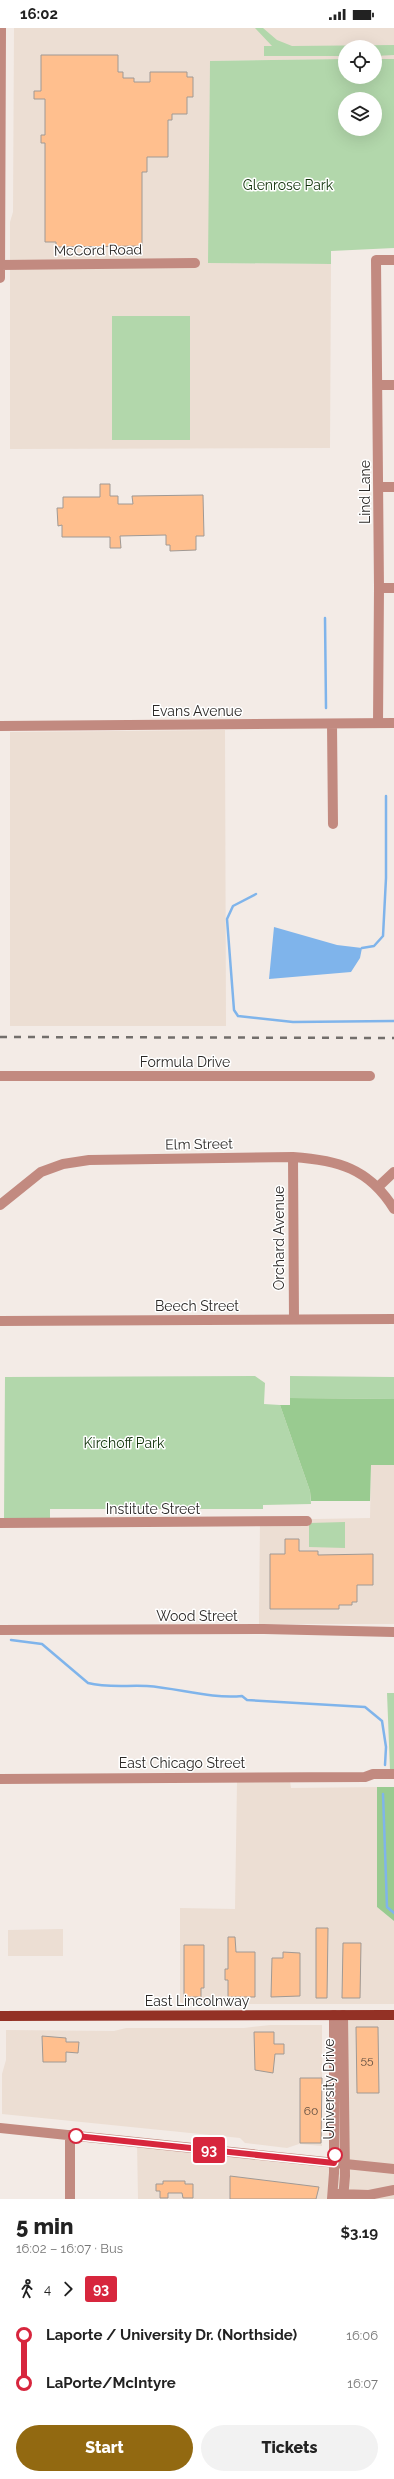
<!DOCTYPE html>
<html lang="en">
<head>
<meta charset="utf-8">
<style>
	:root { --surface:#fff; --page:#f2f2f2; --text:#222; --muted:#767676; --accent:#926911 }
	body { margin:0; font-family:Raleway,sans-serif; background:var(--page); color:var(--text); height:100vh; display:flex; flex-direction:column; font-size:15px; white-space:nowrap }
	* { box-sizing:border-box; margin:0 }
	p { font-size:13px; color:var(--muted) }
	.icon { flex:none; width:22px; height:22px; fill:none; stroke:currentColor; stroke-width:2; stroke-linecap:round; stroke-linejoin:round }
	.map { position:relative; height:2171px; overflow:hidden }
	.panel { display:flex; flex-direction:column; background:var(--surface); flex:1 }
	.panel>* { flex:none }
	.badge { padding:0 8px; border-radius:3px; font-size:14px; line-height:26px }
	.buttons { position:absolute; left:338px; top:12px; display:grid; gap:8px }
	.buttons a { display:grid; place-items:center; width:44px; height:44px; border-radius:50%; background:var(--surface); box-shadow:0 4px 16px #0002; font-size:20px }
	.map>.badge { position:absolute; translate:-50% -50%; box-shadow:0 0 0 2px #fff }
	.legs { display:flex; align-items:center; gap:6px; height:44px; padding:0 16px; font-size:13px }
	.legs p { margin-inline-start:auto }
	.overview { display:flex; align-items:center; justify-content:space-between; height:68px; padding:0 16px }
	h1 { font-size:22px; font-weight:800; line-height:30px }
	.primary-button { display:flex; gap:8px; margin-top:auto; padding:8px 16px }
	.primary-button a { flex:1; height:46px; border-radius:24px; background:var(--accent); color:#fff; font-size:16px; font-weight:800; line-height:46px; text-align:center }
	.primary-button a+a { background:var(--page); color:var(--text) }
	ul { padding:0 16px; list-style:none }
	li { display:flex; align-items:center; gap:14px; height:48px; font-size:15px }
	li i { display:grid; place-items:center; width:6px; height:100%; margin:0 5px; background:currentColor }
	li i::after { content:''; width:10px; height:10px; margin:-5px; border:3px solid; border-radius:50%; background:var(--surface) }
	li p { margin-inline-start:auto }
	li:first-child i { background:linear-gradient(#0000 50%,currentColor 0) }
	li:last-child i { background:linear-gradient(currentColor 50%,#0000 0) }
	.status { display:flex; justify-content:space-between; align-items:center; height:28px; padding:0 20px; background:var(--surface); direction:ltr }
	.status svg { height:11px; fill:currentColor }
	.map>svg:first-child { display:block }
	.built { fill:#ecded3 }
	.green { fill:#b2d7ab; fill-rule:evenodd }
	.forest { fill:#99cb90 }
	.water { fill:#7fb4eb }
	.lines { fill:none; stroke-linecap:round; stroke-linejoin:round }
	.stream { stroke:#7fb4eb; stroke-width:2.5 }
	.building { fill:#ffbf8e; stroke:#a09994 }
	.minor { stroke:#c28a80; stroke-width:10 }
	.major { stroke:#933125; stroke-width:10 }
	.rail { stroke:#726e6b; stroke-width:2.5; stroke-dasharray:7 7; stroke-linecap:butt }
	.line-1-casing { stroke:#fff; stroke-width:9 }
	.line-1 { stroke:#d7263d; stroke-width:6 }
	.stop-1-dot { fill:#fff; stroke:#d7263d; stroke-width:2 }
	.labels { text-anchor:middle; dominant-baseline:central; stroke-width:3; stroke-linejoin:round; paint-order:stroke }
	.number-label { font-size:12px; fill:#604e40 }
	.park-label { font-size:14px; fill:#103209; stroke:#fff }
	.street-label { font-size:14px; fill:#2b2826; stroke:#fff }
</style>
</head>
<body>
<div class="status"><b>16:02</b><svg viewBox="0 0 49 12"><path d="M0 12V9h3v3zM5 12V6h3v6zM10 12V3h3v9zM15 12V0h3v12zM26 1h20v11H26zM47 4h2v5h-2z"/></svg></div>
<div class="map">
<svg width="394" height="2171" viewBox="0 0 394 2171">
	<rect width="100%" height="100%" fill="#f3ebe6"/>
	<path class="built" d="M14 0H394V31H375V19H345V31L210 33 209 235 331 236 330 420 10 421V194L13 184Z
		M225 702 226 998H10V704Z
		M371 1437H394V1596H259L260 1492 370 1490Z
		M290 1753 291 1760 377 1759V1879L394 1893V1976H186L180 1974V1880L235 1881 237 1754Z
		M63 1901V1928H8V1902Z
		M334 1987H394V2171H138L137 2114 334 2135Z
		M270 1997H322V2118L299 2116 287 2120 245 2115 240 2110 2 2086V2046L6 2032V2002L114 2003 126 2000H244Z"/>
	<path class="green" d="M255 0H263L277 12 292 18 394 17V27L375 28V19H345V28H264V18H272Z
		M345 31V49H375V31H394V220L331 223V236L208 235 210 33ZM345 71H375V101H345Z
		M112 288H190V412H112Z
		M255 1348 265 1355 264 1376 280 1377 310 1463 311 1476 263 1477V1481H50V1491H4L5 1349Z
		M290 1348 394 1349V1371L290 1370Z
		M345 1494V1520L309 1519V1495Z
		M387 1665H394V1742H390Z"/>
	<path class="forest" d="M290 1370 394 1371V1437H371L370 1473H311L310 1463 280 1377H290Z
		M377 1759H394V1893L377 1879Z"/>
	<path class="water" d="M274 899 337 917 362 920 360 930 351 944 269 951Z"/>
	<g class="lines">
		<path class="stream" d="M325 590 326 680
			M256 866 233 878 227 891 234 982 238 988 293 994 394 993
			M362 920 374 918 383 908 386 850V768
			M11 1612 42 1616 88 1655C107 1660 127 1657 147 1658 178 1660 210 1671 242 1668L247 1672 365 1679 382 1693 386 1719 385 1737
			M383 1766 387 1879 394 1885"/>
	</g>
	<path class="building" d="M41 27H118V44H123V50H134V54H150V44H187V49H193V69H187V86H172V92H168V129H147V144H142V218L56 219V214H45V115H41V107H45V71H34V63H41Z
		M100 456H110V468H118V476H133L132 468 203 467 204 508H196V522L170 523V517H166V507L120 508 121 520H110V509H62V497L58 498 57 480H63V469H100Z
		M285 1511H299V1523H318V1527L373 1526V1557H357V1574H352V1577H339V1581H270V1526H285Z
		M316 1900H328L327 1970H316Z
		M228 1909H235L236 1924H255V1969H228V1952H225V1941H228Z
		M343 1915H361L360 1970H342Z
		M184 1917H204V1960H201V1969H184Z
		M283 1924 300 1925V1968L271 1969 272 1930H283Z
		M356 1999H378L379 2065H357Z
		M254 2004H274V2016H284V2026H275L273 2045 255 2042Z
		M42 2008 66 2010V2014H79L78 2025 66 2024V2034H43Z
		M300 2050H322L321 2115H300Z
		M230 2148 319 2159 316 2171H230Z
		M163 2153H185V2156H193V2170H183L182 2165H168V2170H160V2163H156V2156H163Z"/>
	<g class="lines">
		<path class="minor" d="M0 237 195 235
			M0 250 1 0
			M378 357H394
			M379 459H394
			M379 560H394
			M378 695 379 560 376 232H394
			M332 696 333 796
			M0 698 394 695
			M0 1048H370
			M293 1129 294 1291
			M378 1159 394 1144
			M0 1177 41 1144 63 1136 89 1132 293 1129C337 1132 369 1140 394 1181
			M0 1293 394 1291
			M0 1495 307 1493
			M0 1602 264 1601 394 1604
			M0 1751 365 1749 373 1746H394
			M0 2100 394 2141
			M338 2166 369 2167 394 2162
			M70 2171V2107
			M332 2171 334 2145V1987
			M343 2171 345 2148 343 1987"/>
		<path class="major" d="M0 1988 394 1987"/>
		<path class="rail" d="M0 1009 394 1010"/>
	</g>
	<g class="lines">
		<defs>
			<path id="line-1" d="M76 2108 334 2135 335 2127"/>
		</defs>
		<use href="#line-1" class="line-1-casing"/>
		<use href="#line-1" class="line-1"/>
	</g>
	<g class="stop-1-dot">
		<circle cx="76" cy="2108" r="7"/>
		<circle cx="335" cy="2127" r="7"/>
	</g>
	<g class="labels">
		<g class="number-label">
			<text x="367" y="2032">55</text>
			<text x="311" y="2083">60</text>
		</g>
		<g class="park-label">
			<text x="288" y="157">Glenrose Park</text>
			<text x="124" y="1415">Kirchoff Park</text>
		</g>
		<g class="street-label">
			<text transform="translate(98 222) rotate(-1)">McCord Road</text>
			<text transform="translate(365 464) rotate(-90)">Lind Lane</text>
			<text x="197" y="683">Evans Avenue</text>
			<text x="185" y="1034">Formula Drive</text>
			<text transform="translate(199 1116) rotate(-1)">Elm Street</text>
			<text transform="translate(279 1210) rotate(-90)">Orchard Avenue</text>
			<text x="197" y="1278">Beech Street</text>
			<text x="153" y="1481">Institute Street</text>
			<text x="197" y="1588">Wood Street</text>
			<text x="182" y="1735">East Chicago Street</text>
			<text x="197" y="1973">East Lincolnway</text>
			<text transform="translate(329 2061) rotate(-90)">University Drive</text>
		</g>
	</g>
</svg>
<div class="buttons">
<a><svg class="icon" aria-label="locate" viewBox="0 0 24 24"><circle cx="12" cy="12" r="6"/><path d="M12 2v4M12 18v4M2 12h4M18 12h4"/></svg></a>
<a><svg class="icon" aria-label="layers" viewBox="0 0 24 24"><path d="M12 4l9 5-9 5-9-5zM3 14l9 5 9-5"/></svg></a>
</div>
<b class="badge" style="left:209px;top:2122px;background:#d7263d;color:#fff">93</b>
</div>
<section class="panel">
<div class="overview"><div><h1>5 min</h1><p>16:02 – 16:07 · Bus</p></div><b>$3.19</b></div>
<div class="legs"><svg class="icon" aria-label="walk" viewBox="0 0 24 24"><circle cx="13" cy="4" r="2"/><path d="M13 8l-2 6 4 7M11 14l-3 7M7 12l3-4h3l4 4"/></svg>4<svg class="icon" aria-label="forward" viewBox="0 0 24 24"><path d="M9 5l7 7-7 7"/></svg><b class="badge" style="background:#d7263d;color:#fff">93</b></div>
<ul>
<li><i style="color:#d7263d"></i><b>Laporte / University Dr. (Northside)</b><p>16:06</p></li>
<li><i style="color:#d7263d"></i><b>LaPorte/McIntyre</b><p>16:07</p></li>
</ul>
<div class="primary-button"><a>Start</a><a>Tickets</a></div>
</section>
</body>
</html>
